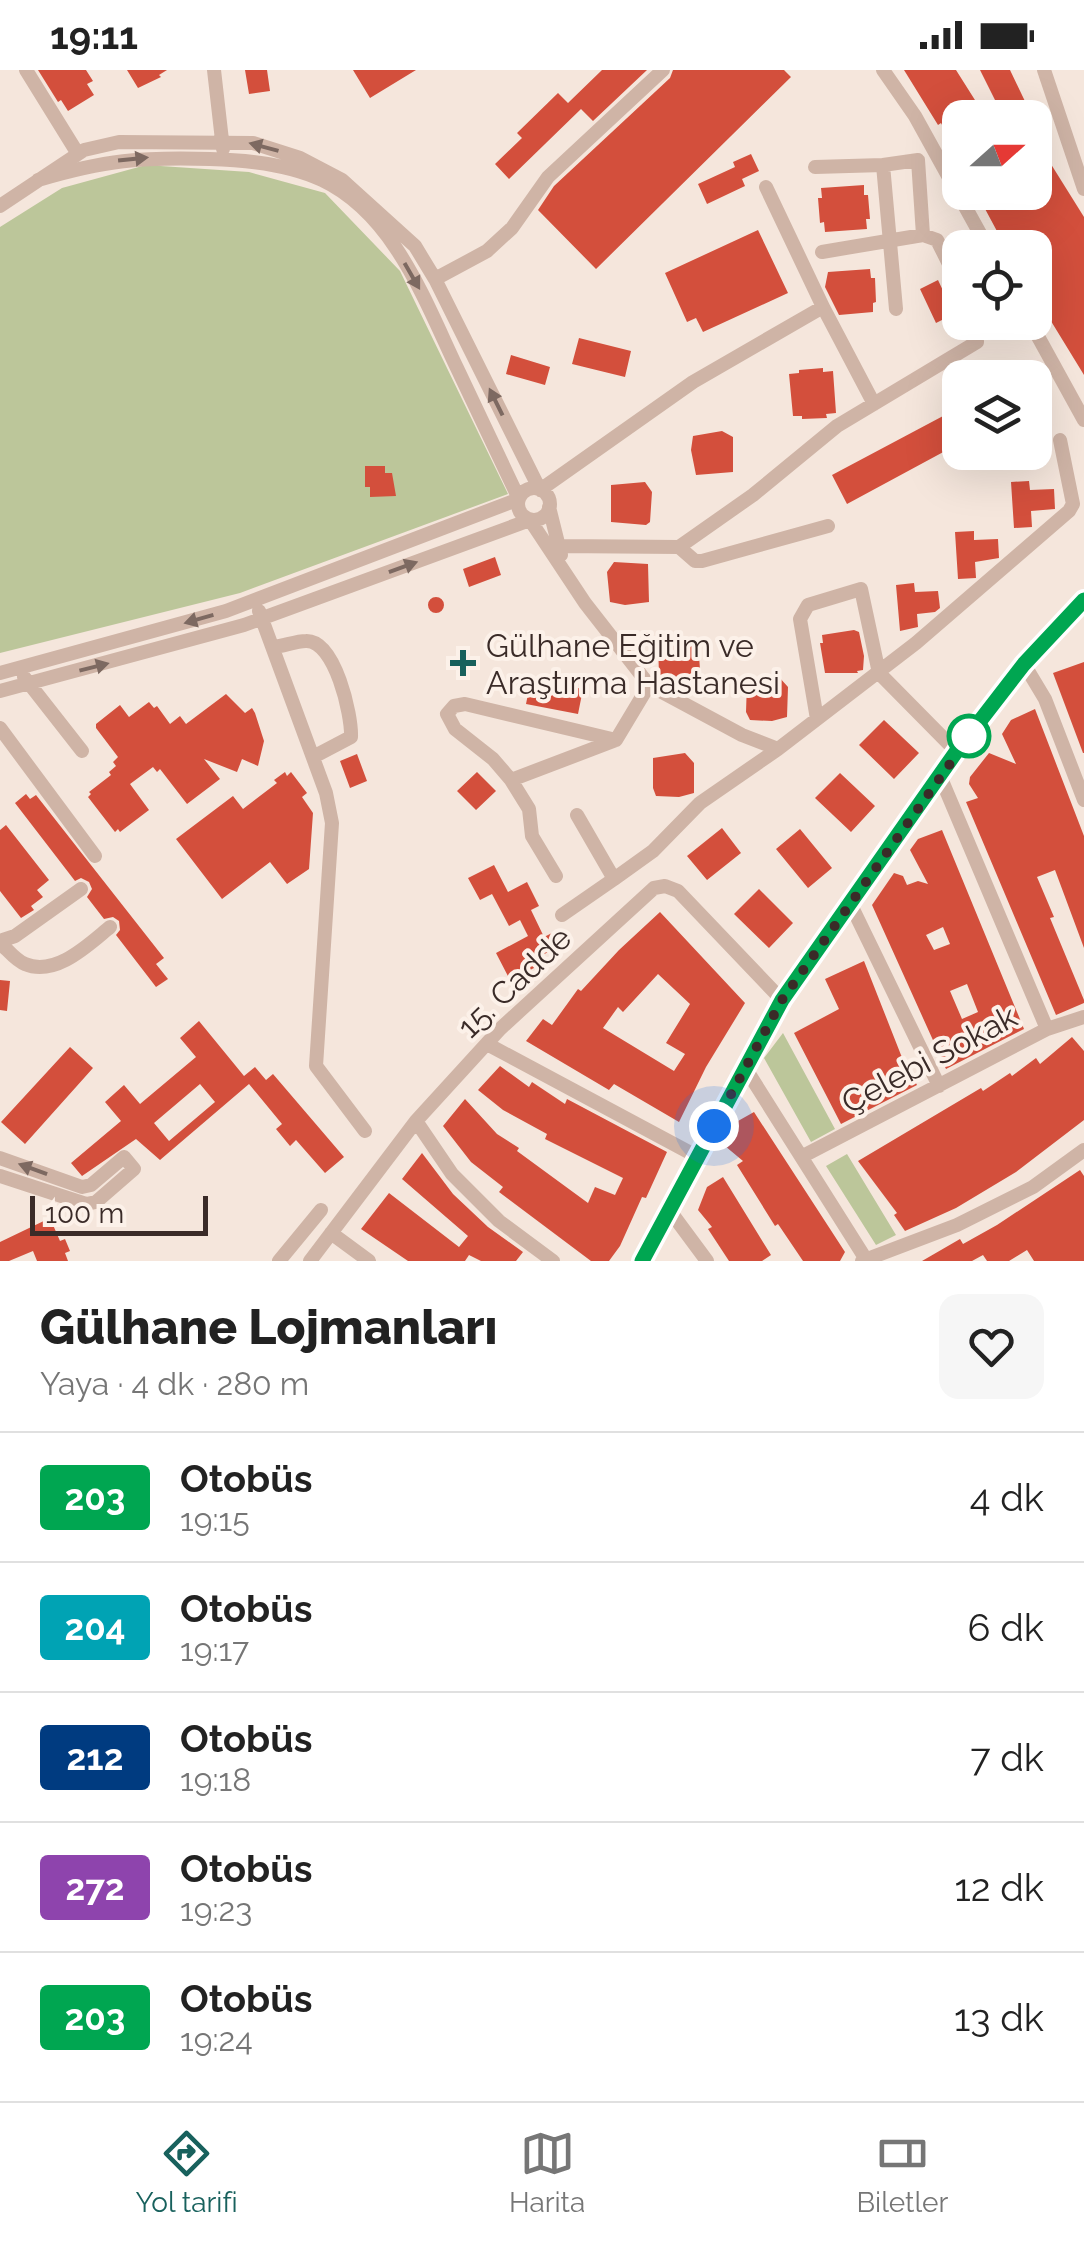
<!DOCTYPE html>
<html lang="tr">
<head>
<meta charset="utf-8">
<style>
	:root { --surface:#fff; --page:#f6f6f6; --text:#222; --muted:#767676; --line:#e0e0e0; --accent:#18615d }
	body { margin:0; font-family:Raleway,sans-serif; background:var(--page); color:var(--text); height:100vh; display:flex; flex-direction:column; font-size:38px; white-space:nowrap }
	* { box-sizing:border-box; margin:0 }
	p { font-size:32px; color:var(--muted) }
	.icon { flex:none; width:55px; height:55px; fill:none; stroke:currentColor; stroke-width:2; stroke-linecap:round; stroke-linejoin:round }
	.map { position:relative; height:1191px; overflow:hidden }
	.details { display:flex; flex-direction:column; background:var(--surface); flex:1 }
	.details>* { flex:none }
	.badge { padding:0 20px; border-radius:8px; font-size:35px; line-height:65px }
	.needle { width:65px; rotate:69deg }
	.fabs { position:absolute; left:942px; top:30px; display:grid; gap:20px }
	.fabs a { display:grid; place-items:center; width:110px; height:110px; border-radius:20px; background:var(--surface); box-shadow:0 10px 40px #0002; font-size:50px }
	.scale { position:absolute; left:30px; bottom:25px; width:178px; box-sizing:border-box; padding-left:10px; border:5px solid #3a2b28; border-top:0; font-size:28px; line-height:35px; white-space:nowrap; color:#3a2b28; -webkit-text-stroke:8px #fcf1e9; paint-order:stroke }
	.you { position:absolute; width:50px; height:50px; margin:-25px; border:8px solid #fff; border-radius:50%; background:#1a73e8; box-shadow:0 0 0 15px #1a73e833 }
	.map>.badge { position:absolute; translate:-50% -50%; box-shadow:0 0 0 5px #fff }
	.round { display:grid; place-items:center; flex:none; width:105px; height:105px; border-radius:20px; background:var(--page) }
	.headline { display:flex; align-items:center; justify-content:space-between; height:170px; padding:0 40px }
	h1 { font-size:48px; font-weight:800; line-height:75px }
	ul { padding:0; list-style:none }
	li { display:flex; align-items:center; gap:30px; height:130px; padding:0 40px; border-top:2px solid var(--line) }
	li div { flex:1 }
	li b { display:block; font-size:38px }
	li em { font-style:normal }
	li .badge { min-width:110px; font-weight:700; text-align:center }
	.status { display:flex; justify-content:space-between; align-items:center; height:70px; padding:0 50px; background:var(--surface); direction:ltr }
	.status svg { height:28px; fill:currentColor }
	.tabs { display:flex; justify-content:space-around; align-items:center; height:140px; border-top:2px solid var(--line); background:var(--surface); font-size:28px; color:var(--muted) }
	.tabs a { display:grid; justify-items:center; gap:5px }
	.tabs .selected { color:var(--accent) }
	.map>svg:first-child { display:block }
	.green { fill:#bcc69a }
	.building { fill:#d34f3c; fill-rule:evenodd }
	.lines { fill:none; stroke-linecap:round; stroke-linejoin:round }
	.minor { stroke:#cfb4a6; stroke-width:14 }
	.oneway { fill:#7d6961 }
	.line-casing { stroke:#fff; stroke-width:22 }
	.line { stroke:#00a651; stroke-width:15 }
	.walk { stroke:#3a2b28; stroke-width:10; stroke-dasharray:0 18 }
	.poi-dot { fill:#18615d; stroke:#fcf1e9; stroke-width:4 }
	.stop-dot { fill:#fff; stroke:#00a651; stroke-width:5 }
	.labels { text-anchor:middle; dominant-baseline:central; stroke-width:8; stroke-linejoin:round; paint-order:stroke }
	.poi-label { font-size:32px; fill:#3a2b28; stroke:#fcf1e9; text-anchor:start }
	.street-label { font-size:32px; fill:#3a2b28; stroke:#fcf1e9 }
</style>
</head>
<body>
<div class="status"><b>19:11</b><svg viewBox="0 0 49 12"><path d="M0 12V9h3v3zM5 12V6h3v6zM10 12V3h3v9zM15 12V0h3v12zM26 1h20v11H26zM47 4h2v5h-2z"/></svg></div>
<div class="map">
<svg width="1084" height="1191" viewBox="0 0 1084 1191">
	<rect width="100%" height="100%" fill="#f5e6dc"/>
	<path class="green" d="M146 95 249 102 325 123 400 201 508 424 240 523 0 583V157L62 118Z
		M783 963 835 1059 811 1072 764 988Z
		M847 1084 896 1165 876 1175 826 1096Z"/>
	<path class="building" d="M38 0H86L93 11 87 14 94 25 68 41 61 30 58 32Z
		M127 0H167L159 5 161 7 138 18Z
		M245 0H267L270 21 249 24Z
		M353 0H416L370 28Z
		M602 0H647L593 51 581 39 509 109 495 94 522 68 517 63 558 23 568 33Z
		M673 0H784L791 7 596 199 538 140 554 116 670 8Z
		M904 0H956L980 38 995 30 980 0H1010L1033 48H960V89L941 53 938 55Z
		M1035 55 1049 91 1084 147V305L1035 225V178H1006L976 122H1035Z
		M751 84 759 101 742 109 745 116 707 134 698 114 735 97 733 92Z
		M864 115V125H868L870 149H866L867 159 825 162 824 152 820 153 818 128H822L821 118Z
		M758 160 788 223 703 262 696 248 687 252 665 203Z
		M870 199 871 208H875L876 232 873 233V242L839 245 825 217 828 202Z
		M938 210 954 244 936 253 920 219Z
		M579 268 631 281 625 307 572 294Z
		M511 285 550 297 545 315 506 304Z
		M823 298V302L833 301 836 343 826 344 827 348 802 349V346H793L789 304 799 303V300Z
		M960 337V373L847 434 832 405Z
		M722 361 733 367V402L696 405 691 380 693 366Z
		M365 396H385V403H392L396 426 370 427V417H365Z
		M1029 411 1030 420 1054 419 1055 439 1031 441 1032 457 1014 458 1011 412Z
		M645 412 652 422 650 452 646 455 611 452V415Z
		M974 461V470L998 469 999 488 975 492 976 508 958 509 955 462Z
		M495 487 501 505 469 517 463 499Z
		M614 492 648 494 649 532 625 535 610 532 607 502Z
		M914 513 915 522 938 521 940 538 935 542 917 544 918 557 900 561 896 515Z
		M428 535a8 8 0 1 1 16 0a8 8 0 1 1-16 0Z
		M854 560 859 562 864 586 863 600 857 601 858 603H825L820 573H823L822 565Z
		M678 567 698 570 700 600 693 610 659 607 658 570Z
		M1084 592V683H1083L1053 603Z
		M779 607 788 617 787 647 772 651 750 650 746 642 747 612Z
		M531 609 583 619 578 644 526 634Z
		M226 624 245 643 252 638 255 643 264 671 258 696 242 689 237 702 204 689 220 709 187 734 160 699 157 702 153 697 130 714 149 740 120 762 118 759 115 762 88 727 91 724 89 722 111 705 109 702 116 696 113 692 118 687 96 658V654L120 635 129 647 149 632 154 638 157 636 170 654 180 646 186 654Z
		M1035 639 1084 766V878L1055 800 1037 807 1054 847 1050 848 1084 930V933L1056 945 966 732 978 728 969 714 970 707 989 683 1016 694 1002 664 1011 650Z
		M884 650 919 683 894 709 859 675Z
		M685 683 694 693V723L679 727 656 726 653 718V688Z
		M357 684 367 711 350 718 340 691Z
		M285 702 287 706 291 702 307 723 302 727 313 743 309 799 287 814 270 792 222 829 176 769 233 726 243 739 277 713 274 710Z
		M477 702 496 721 476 740 457 721Z
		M840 703 875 736 851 762 815 728Z
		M26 724 30 729 36 725 164 888 156 894 168 909 156 917 116 865 120 860 119 851 113 847 104 849 87 827 92 819 89 812 81 808 75 811 15 733Z
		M6 755 49 810 37 820 43 827 31 836 34 840 21 848 0 821V760Z
		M722 758 741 783 707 810 687 786Z
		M800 759 832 798 808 818 776 779Z
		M942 760 1024 959 946 999 872 835 894 803 903 806 907 815 918 811 928 814 910 780 918 769ZM943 857 950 874 934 880 926 865ZM967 914 978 942 962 949 950 921Z
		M494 795 508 822 527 812 539 836 531 840 544 867 554 862 561 876 538 887 542 894 510 910 496 883 528 866 520 850 509 856 492 824 480 830 468 808Z
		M759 819 793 853 769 878 734 844Z
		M660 842 745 933 706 997 679 1052 614 1014 609 1020 526 971 543 949 552 955 578 919 581 921 619 880ZM658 904 690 934 666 973 685 984 674 1001 603 958 618 937 623 942Z
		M864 891 901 985 917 1015 841 1054 794 963 839 939 825 909Z
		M0 910 10 911 7 941 0 940Z
		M199 951 244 1006 255 997 266 1010 273 1004 344 1087 325 1103 296 1070 290 1076 276 1059 282 1054 249 1014 160 1090 136 1069 82 1106 71 1093 121 1051 105 1032 124 1015 140 1034 196 987 180 968ZM200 1014 215 1032 169 1071 154 1053Z
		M1072 967 1084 981V1050L1016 1102 956 1138 905 1161 894 1145 897 1143 858 1091 981 1018 983 1021 1010 1003 1012 1006 1036 988 1040 994Z
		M70 977 93 998 25 1074 1 1052Z
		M500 996 529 1017 532 1012 565 1034 567 1029 667 1082 646 1128 642 1127 620 1176 609 1191H591L499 1122 503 1117 471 1092 443 1056 465 1029 497 1064 519 1078 517 1081 588 1133 595 1117 615 1125 623 1108 545 1069 547 1064 503 1040 478 1020Z
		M754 1042 845 1182 840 1191H803L778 1154 775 1156 737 1095 743 1091 725 1076 738 1051Z
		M422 1083 453 1124 488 1157 523 1182 516 1191H481L469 1185 465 1191H408L361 1159 389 1123 459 1177 468 1166 402 1109Z
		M1080 1100 1084 1106V1191H1034L1027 1180 1009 1191H987L983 1185 972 1191H922L960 1169 963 1174 997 1155Z
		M723 1107 771 1185 762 1191H729L708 1159 712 1157 698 1140 707 1117Z
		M50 1148 60 1171 65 1169 70 1181 65 1183 68 1191H37L33 1181 9 1191H0V1172Z"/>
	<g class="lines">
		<path class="minor" d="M26 0 78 84
			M214 0 223 79
			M883 0 915 46 988 178
			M1044 0 1084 119
			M883 95 918 90 923 165
			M815 97 883 95 896 239
			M0 136 84 80 119 72 253 73 300 88 342 110 415 176 435 209 540 420 693 312 823 237 766 117
			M822 182 923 165 937 170 960 216
			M435 209 487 181 512 158 548 107 663 0
			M823 237 874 334
			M1030 252 1084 350
			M518 434a16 16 0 1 1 32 0a16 16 0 1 1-32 0Z
			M549 437 561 485
			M558 476 679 477 753 425 837 356 977 272 976 252
			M679 477 695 491H702L828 456
			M259 541 326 723 332 753 316 996 365 1061
			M274 577C284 576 296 571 306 571 335 570 352 645 351 667L313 687
			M1024 594 1045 629 1084 730
			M0 603 226 541 519 429C498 385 478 342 457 298 425 231 394 144 322 110 288 94 248 90 210 89 141 87 105 90 38 110
			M24 607 82 681
			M0 621 244 555 530 450 585 533 649 615 742 665 778 679 916 573 1069 441 1073 434 1060 370
			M817 649 800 549 808 535 861 519 879 603 957 682
			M0 658 95 786
			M940 706 1047 959
			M511 710 616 670 649 615
			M577 745 614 809 653 781 700 733 778 679
			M556 806 532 766 529 739 511 710 493 689 455 659 447 644 454 636 465 634 616 670
			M850 833 939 1016
			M562 845 614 809
			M0 871 15 866 81 819
			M0 873C7 879 16 891 25 894 56 907 89 874 110 857
			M487 974 698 1087
			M744 996 867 1191
			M416 1051 452 1104 499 1151 553 1191
			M803 1086 1047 959 1084 947
			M0 1088 82 1117 91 1115 124 1087 134 1099 96 1132 86 1134 0 1106
			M670 1141 707 1191
			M331 1163 369 1191
			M279 1191 321 1140
			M310 1191 416 1051 500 959 654 818 665 816 678 821 782 930
			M642 1191 782 930 957 682 1024 594 1084 530
			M862 1191 957 1155 1033 1117 1084 1080"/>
	</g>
	<defs><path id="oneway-solid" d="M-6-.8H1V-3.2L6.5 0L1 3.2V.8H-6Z" transform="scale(2.5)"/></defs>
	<g class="oneway">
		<use href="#oneway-solid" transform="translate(264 77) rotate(-165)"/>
		<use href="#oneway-solid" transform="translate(133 89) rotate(-6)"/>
		<use href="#oneway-solid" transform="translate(412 206) rotate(60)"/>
		<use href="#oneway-solid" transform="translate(496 332) rotate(-116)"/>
		<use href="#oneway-solid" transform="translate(403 497) rotate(-20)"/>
		<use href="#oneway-solid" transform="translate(199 549) rotate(164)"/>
		<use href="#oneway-solid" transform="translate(94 597) rotate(-14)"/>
		<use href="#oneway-solid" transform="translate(33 1099) rotate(-160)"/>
	</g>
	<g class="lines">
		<defs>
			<path id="line" d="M642 1191 782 930 956 682 1024 594 1084 530"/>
		</defs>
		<use href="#line" class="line-casing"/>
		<use href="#line" class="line"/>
		<path class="walk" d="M714 1056 782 930 979 653 969 666"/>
	</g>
	<path class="poi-dot" d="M458 578h10v10h10v10h-10v10h-10v-10h-10v-10h10z"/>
	<circle class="stop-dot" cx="969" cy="666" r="20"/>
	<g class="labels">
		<g class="poi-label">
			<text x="486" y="575">Gülhane Eğitim ve<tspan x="486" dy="37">Araştırma Hastanesi</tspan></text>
		</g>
		<g class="street-label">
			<text transform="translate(514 912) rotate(-44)">15. Cadde</text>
			<text transform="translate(929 989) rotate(-28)">Çelebi Sokak</text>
		</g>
	</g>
</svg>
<div class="fabs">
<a><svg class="needle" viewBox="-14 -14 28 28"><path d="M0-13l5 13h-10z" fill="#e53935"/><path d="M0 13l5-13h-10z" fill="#767676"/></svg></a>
<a><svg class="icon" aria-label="locate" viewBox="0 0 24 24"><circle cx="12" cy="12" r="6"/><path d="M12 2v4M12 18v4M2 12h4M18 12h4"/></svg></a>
<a><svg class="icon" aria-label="layers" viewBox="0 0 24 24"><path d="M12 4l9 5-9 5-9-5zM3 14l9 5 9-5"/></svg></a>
</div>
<div class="scale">100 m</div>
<div class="you" style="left:714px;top:1056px"></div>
</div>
<section class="details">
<div class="headline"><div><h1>Gülhane Lojmanları</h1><p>Yaya · 4 dk · 280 m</p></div><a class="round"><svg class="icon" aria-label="heart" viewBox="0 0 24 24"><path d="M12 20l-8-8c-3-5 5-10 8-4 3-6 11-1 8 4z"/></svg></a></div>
<ul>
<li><span class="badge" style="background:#00a651;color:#fff">203</span><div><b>Otobüs</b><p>19:15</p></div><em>4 dk</em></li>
<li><span class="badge" style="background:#00a3b4;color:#fff">204</span><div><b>Otobüs</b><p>19:17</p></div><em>6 dk</em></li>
<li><span class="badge" style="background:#003b80;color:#fff">212</span><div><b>Otobüs</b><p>19:18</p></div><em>7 dk</em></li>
<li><span class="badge" style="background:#8e44ad;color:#fff">272</span><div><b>Otobüs</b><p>19:23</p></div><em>12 dk</em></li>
<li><span class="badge" style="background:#00a651;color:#fff">203</span><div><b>Otobüs</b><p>19:24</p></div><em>13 dk</em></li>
</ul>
</section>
<nav class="tabs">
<a class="selected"><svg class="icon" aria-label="directions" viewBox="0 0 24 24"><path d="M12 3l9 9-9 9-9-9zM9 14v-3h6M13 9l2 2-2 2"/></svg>Yol tarifi</a>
<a><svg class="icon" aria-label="map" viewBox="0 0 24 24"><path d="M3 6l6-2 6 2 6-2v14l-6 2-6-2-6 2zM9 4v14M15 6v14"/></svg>Harita</a>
<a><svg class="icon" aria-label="tickets" viewBox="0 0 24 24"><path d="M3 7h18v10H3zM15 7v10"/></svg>Biletler</a>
</nav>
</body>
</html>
